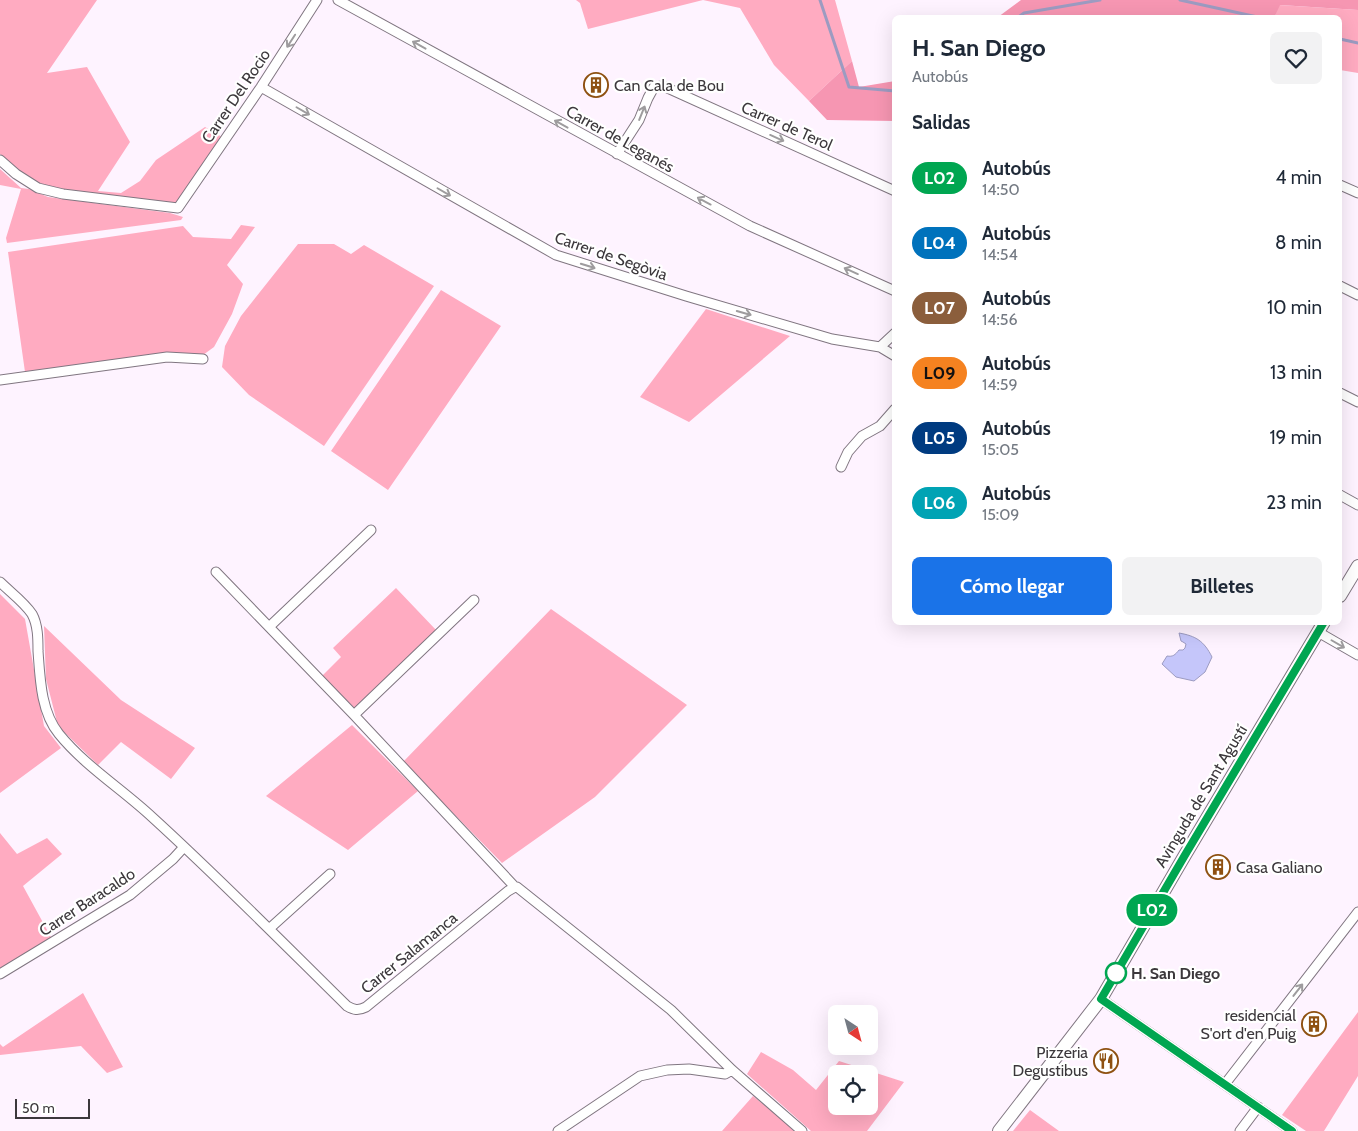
<!DOCTYPE html>
<html lang="es">
<head>
<meta charset="utf-8">
<style>
	:root { --surface:#fff; --page:#f2f2f3; --text:#1f2937; --muted:#747a83; --accent:#1a73e8 }
	body { margin:0; font-family:Cabin,sans-serif; background:var(--page); color:var(--text); height:100vh; display:flex; flex-direction:column; font-size:19px; white-space:nowrap }
	* { box-sizing:border-box; margin:0 }
	p { font-size:16px; color:var(--muted) }
	.icon { flex:none; width:28px; height:28px; fill:none; stroke:currentColor; stroke-width:2; stroke-linecap:round; stroke-linejoin:round }
	.map { position:relative; flex:1; overflow:hidden }
	.details { position:absolute; left:892px; top:15px; width:450px; height:610px; display:flex; flex-direction:column; background:var(--surface); border-radius:8px; box-shadow:0 5px 20px #0002 }
	.details>* { flex:none }
	.badge { padding:0 10px; border-radius:16px; font-size:18px; line-height:32px }
	.needle { width:32px; rotate:144deg }
	.tools { position:absolute; left:828px; top:1005px; display:grid; gap:10px }
	.tools a { display:grid; place-items:center; width:50px; height:50px; border-radius:8px; background:var(--surface); box-shadow:0 5px 20px #0002; font-size:25px }
	.scale { position:absolute; left:15px; bottom:12px; width:75px; box-sizing:border-box; padding-left:5px; border:2px solid #3c383c; border-top:0; font-size:14px; line-height:18px; white-space:nowrap; color:#3c383c; -webkit-text-stroke:4px #fff; paint-order:stroke }
	.map>.badge { position:absolute; translate:-50% -50%; box-shadow:0 0 0 2px #fff }
	h2 { padding:0 20px; font-size:19px; line-height:45px }
	.round { display:grid; place-items:center; flex:none; width:52px; height:52px; border-radius:8px; background:var(--page) }
	.summary { display:flex; align-items:center; justify-content:space-between; height:85px; padding:0 20px }
	h1 { font-size:24px; font-weight:700; line-height:38px }
	.primary-button { display:flex; gap:10px; margin-top:auto; padding:10px 20px }
	.primary-button a { flex:1; height:58px; border-radius:8px; background:var(--accent); color:#fff; font-size:20px; font-weight:700; line-height:58px; text-align:center }
	.primary-button a+a { background:var(--page); color:var(--text) }
	ul { padding:0; list-style:none }
	li { display:flex; align-items:center; gap:15px; height:65px; padding:0 20px }
	li div { flex:1 }
	li b { display:block; font-size:19px }
	li em { font-style:normal }
	li .badge { min-width:55px; font-weight:700; text-align:center }
	.map>svg:first-child { display:block }
	.green { fill:#ffabc1; fill-rule:evenodd }
	.forest { fill:#f696b2 }
	.water { fill:#c5c6fa; stroke:#9c9bc1 }
	.lines { fill:none; stroke-linecap:round; stroke-linejoin:round }
	.stream { stroke:#9c9bc1; stroke-width:3 }
	.street-casing { stroke:#807681; stroke-width:11 }
	.secondary-casing { stroke:#807681; stroke-width:14 }
	.street { stroke:#fff; stroke-width:9 }
	.secondary { stroke:#fff; stroke-width:12 }
	.oneway { stroke:#9e9c9e }
	.line-casing { stroke:#fff; stroke-width:11 }
	.line { stroke:#00a651; stroke-width:8 }
	.stop-dot { fill:#fff; stroke:#00a651; stroke-width:2.5 }
	.labels { text-anchor:middle; dominant-baseline:central; stroke-width:4.5; stroke-linejoin:round; paint-order:stroke }
	.poi-label { font-size:16px; fill:#3c383c; stroke:#fff; text-anchor:start }
	.street-label { font-size:16px; fill:#3c383c; stroke:#fff }
	.stop-label { font-size:16px; font-weight:bold; fill:#3c383c; stroke:#fff; text-anchor:start }
</style>
</head>
<body>
<div class="map">
<svg width="1358" height="1131" viewBox="0 0 1358 1131">
	<rect width="100%" height="100%" fill="#fef3ff"/>
	<path class="green" d="M0 0H97L47 73 87 67 130 142 98 191 121 193 140 181 156 160 205 127 222 137 176 204 72 193 42 185 19 172 0 154Z
		M576 0H703L588 29 580 3Z
		M703 0H835L852 61 809 101 774 65 740 8Z
		M1279 5 1358 10V73L1340 70V18H1274Z
		M0 169 21 188 29 189 48 197 170 213 183 217 181 220 7 243 6 238 21 189 0 185Z
		M241 225 255 227 227 265 243 284 232 314 214 347 203 355 25 372 8 252 183 226 193 237 231 239Z
		M298 244H334L351 254 364 245 434 286 324 446 249 395 222 367 225 346 241 316Z
		M441 290 501 326 388 490 331 451Z
		M706 309 790 336 689 422 640 397Z
		M396 588 437 631 354 710 322 676 341 657 333 648Z
		M0 594 25 619 44 726 61 748 0 793Z
		M551 609 687 705 595 797 502 863 403 762Z
		M44 626 121 700 195 748 171 779 121 742 98 765 58 726 46 679Z
		M352 725 418 791 348 850 266 796Z
		M0 833 17 854 47 838 62 854 23 886 52 939 0 971Z
		M83 993 123 1067 107 1073 81 1046 0 1055V1044L3 1047Z
		M1358 1012V1076L1324 1131H1306L1282 1115Z
		M761 1052 793 1070 816 1090 839 1061 904 1082 867 1131H811L747 1074ZM836 1074H869V1106H836Z
		M753 1096 796 1131H722Z
		M1030 1110 1059 1131H1013Z"/>
	<path class="forest" d="M1021 0H1358V10L1280 5 1274 18 998 17Z
		M852 61 859 87 895 81V121L827 120 809 101Z"/>
	<path class="water" d="M1179 633C1196 636 1204 641 1212 657L1205 672 1194 681 1176 677 1162 664 1167 656C1173 657 1175 655 1179 650H1183L1185 648 1186 644 1183 642 1181 641Z"/>
	<g class="lines">
		<path class="stream" d="M820 0 849 87 895 91
			M1180 0 1262 18
			M1017 18 1024 13 1100 0
			M1340 39 1358 43"/>
		<defs>
			<path id="street" d="M338 0 750 226 895 291
				M261 87 556 255 686 296 832 339 880 347 895 356
				M617 154 639 120 648 98 654 87 663 86 895 191
				M0 160 16 174 38 188 63 194 178 208 261 87 317 0
				M1340 185 1358 193
				M1340 286 1358 295
				M880 347 895 333
				M0 380 167 357 203 359
				M1340 393 1358 402
				M841 467 848 452 862 436 880 426 895 409
				M1340 495 1358 505
				M216 572 354 715 515 887
				M0 582C10 592 24 602 32 614 38 625 38 639 38 651 40 679 41 712 59 734 85 766 122 789 152 817 219 878 283 943 347 1006 354 1010 358 1011 366 1007L508 891 515 887H517L671 1010 732 1070 802 1131
				M269 627 371 530
				M1318 632 1358 655
				M354 715 474 600
				M269 929 330 874
				M0 974 130 895 173 859 184 847
				M1101 999 1292 1131
				M1225 1084 1358 912
				M558 1131 640 1076 667 1070 689 1069 725 1074 732 1070
				M1240 1131 1258 1107"/>
			<path id="secondary" d="M1340 596 1358 566
				M999 1131 1101 999 1185 855 1324 622"/>
		</defs>
		<use href="#street" class="street-casing"/>
		<use href="#secondary" class="secondary-casing"/>
		<use href="#street" class="street"/>
		<use href="#secondary" class="secondary"/>
	</g>
	<defs><path id="oneway-shaft" d="M-6 0H5M1.5-3L5.5 0L1.5 3" fill="none" stroke-width="1.6" stroke-linecap="round" stroke-linejoin="round" transform="scale(1.25)"/></defs>
	<g class="oneway">
		<use href="#oneway-shaft" transform="translate(291 41) rotate(123)"/>
		<use href="#oneway-shaft" transform="translate(419 45) rotate(-151)"/>
		<use href="#oneway-shaft" transform="translate(303 111) rotate(30)"/>
		<use href="#oneway-shaft" transform="translate(642 113) rotate(-68)"/>
		<use href="#oneway-shaft" transform="translate(561 124) rotate(-151)"/>
		<use href="#oneway-shaft" transform="translate(777 138) rotate(24)"/>
		<use href="#oneway-shaft" transform="translate(444 192) rotate(30)"/>
		<use href="#oneway-shaft" transform="translate(704 201) rotate(-152)"/>
		<use href="#oneway-shaft" transform="translate(588 266) rotate(17)"/>
		<use href="#oneway-shaft" transform="translate(851 271) rotate(-156)"/>
		<use href="#oneway-shaft" transform="translate(744 313) rotate(16)"/>
		<use href="#oneway-shaft" transform="translate(1338 644) rotate(30)"/>
		<use href="#oneway-shaft" transform="translate(1298 990) rotate(-52)"/>
	</g>
	<g class="lines">
		<defs>
			<path id="line" d="M1292 1131 1101 999 1185 855 1324 622"/>
		</defs>
		<use href="#line" class="line-casing"/>
		<use href="#line" class="line"/>
	</g>
	<defs>
		<symbol id="building-ring" viewBox="-11 -11 22 22"><circle r="9.5" fill="#fff" stroke="#8e5111" stroke-width="1.5"/><path d="M-4-6H4V6H1V3H-1V6H-4ZM-2.5-4.3h1.7v1.8h-1.7ZM.8-4.3h1.7v1.8H.8ZM-2.5-1h1.7V.8h-1.7ZM.8-1h1.7V.8H.8Z" fill="#8e5111"/></symbol>
		<symbol id="restaurant-ring" viewBox="-11 -11 22 22"><circle r="9.5" fill="#fff" stroke="#8e5111" stroke-width="1.5"/><path d="M-5-6h1v4h1v-4h1v4h1v-4h1v5L-1.5 .5V6h-2V.5L-5-1ZM5-6V6H3V1.5H1.5Q1.5-4 5-6Z" fill="#8e5111"/></symbol>
	</defs>
	<g fill-rule="evenodd">
		<use href="#building-ring" x="582" y="71" width="28" height="28"/>
		<use href="#building-ring" x="1204" y="853" width="28" height="28"/>
		<use href="#building-ring" x="1300" y="1010" width="28" height="28"/>
		<use href="#restaurant-ring" x="1092" y="1047" width="28" height="28"/>
	</g>
	<circle class="stop-dot" cx="1116" cy="973" r="10"/>
	<g class="labels">
		<g class="poi-label">
			<text x="614" y="85">Can Cala de Bou</text>
			<text x="1236" y="867">Casa Galiano</text>
			<text x="1296" y="1015" text-anchor="end">residencial<tspan x="1296" dy="18">S'ort d'en Puig</tspan></text>
			<text x="1088" y="1052" text-anchor="end">Pizzeria<tspan x="1088" dy="18">Degustibus</tspan></text>
		</g>
		<g class="street-label">
			<text transform="translate(236 96) rotate(-56)">Carrer Del Rocio</text>
			<text transform="translate(787 126) rotate(24)">Carrer de Terol</text>
			<text transform="translate(620 139) rotate(29)">Carrer de Leganés</text>
			<text transform="translate(611 256) rotate(19)">Carrer de Segòvia</text>
			<text transform="translate(1201 796) rotate(-59)">Avinguda de Sant Agustí</text>
			<text transform="translate(87 902) rotate(-33)">Carrer Baracaldo</text>
			<text transform="translate(409 953) rotate(-39)">Carrer Salamanca</text>
		</g>
		<g class="stop-label">
			<text x="1131" y="973">H. San Diego</text>
		</g>
	</g>
</svg>
<div class="tools">
<a><svg class="needle" viewBox="-14 -14 28 28"><path d="M0-13l5 13h-10z" fill="#e53935"/><path d="M0 13l5-13h-10z" fill="#747a83"/></svg></a>
<a><svg class="icon" aria-label="locate" viewBox="0 0 24 24"><circle cx="12" cy="12" r="6"/><path d="M12 2v4M12 18v4M2 12h4M18 12h4"/></svg></a>
</div>
<div class="scale">50 m</div>
<b class="badge" style="left:1152px;top:910px;background:#00a651;color:#fff">L02</b>
<section class="details">
<div class="summary"><div><h1>H. San Diego</h1><p>Autobús</p></div><a class="round"><svg class="icon" aria-label="heart" viewBox="0 0 24 24"><path d="M12 20l-8-8c-3-5 5-10 8-4 3-6 11-1 8 4z"/></svg></a></div>
<h2>Salidas</h2>
<ul>
<li><span class="badge" style="background:#00a651;color:#fff">L02</span><div><b>Autobús</b><p>14:50</p></div><em>4 min</em></li>
<li><span class="badge" style="background:#0072bc;color:#fff">L04</span><div><b>Autobús</b><p>14:54</p></div><em>8 min</em></li>
<li><span class="badge" style="background:#8b5e3c;color:#fff">L07</span><div><b>Autobús</b><p>14:56</p></div><em>10 min</em></li>
<li><span class="badge" style="background:#f58220;color:#111">L09</span><div><b>Autobús</b><p>14:59</p></div><em>13 min</em></li>
<li><span class="badge" style="background:#003b80;color:#fff">L05</span><div><b>Autobús</b><p>15:05</p></div><em>19 min</em></li>
<li><span class="badge" style="background:#00a3b4;color:#fff">L06</span><div><b>Autobús</b><p>15:09</p></div><em>23 min</em></li>
</ul>
<div class="primary-button"><a>Cómo llegar</a><a>Billetes</a></div>
</section>
</div>
</body>
</html>
